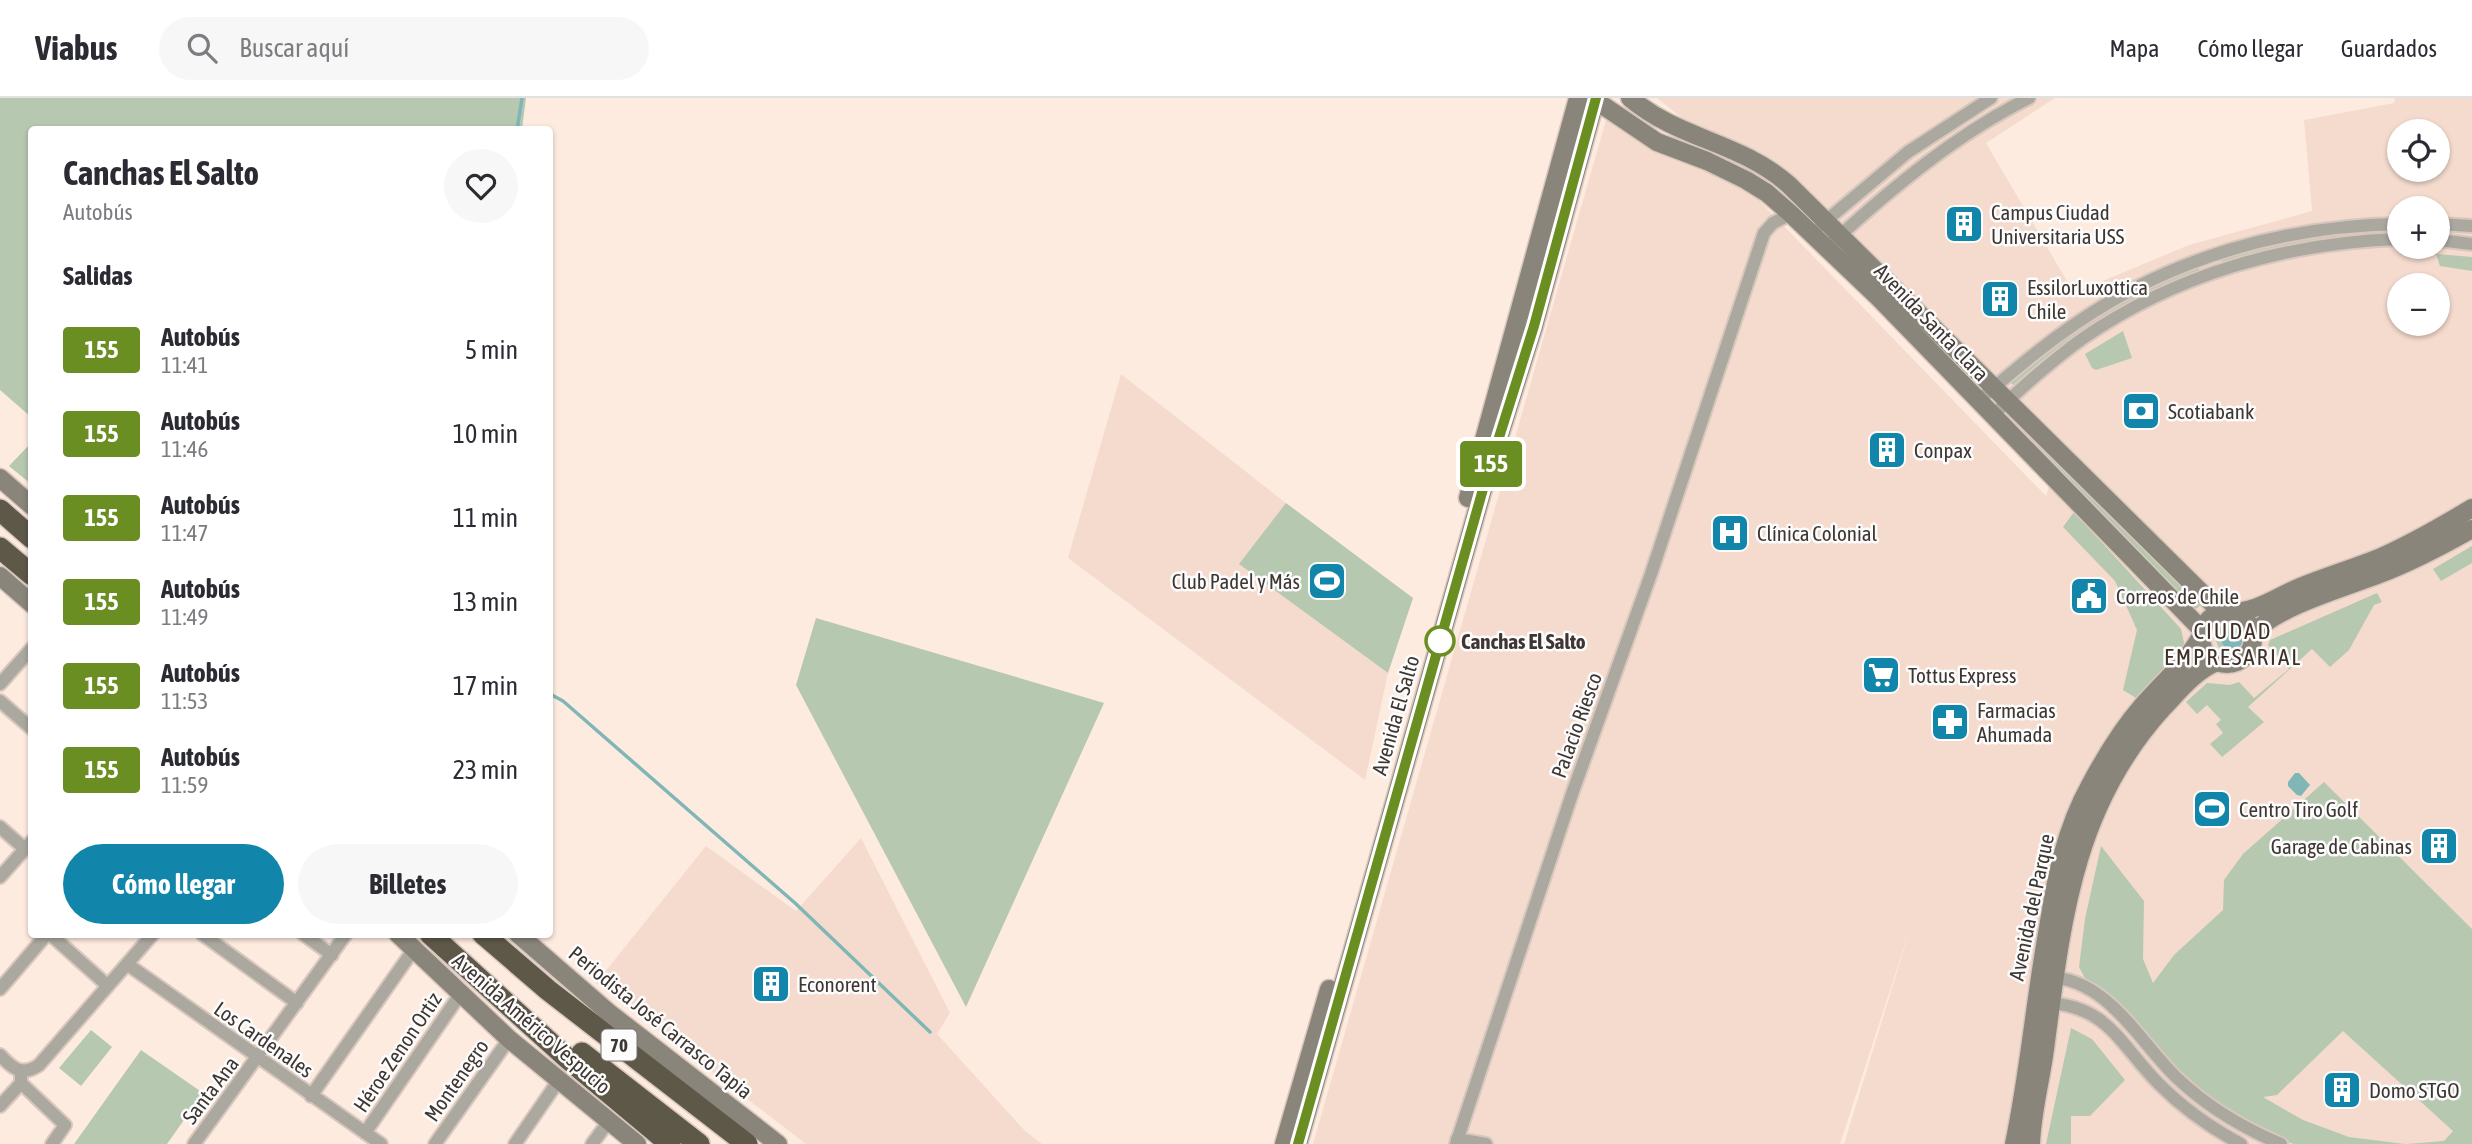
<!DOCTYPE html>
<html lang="es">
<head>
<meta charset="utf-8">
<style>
	:root { --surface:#fff; --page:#f7f7f7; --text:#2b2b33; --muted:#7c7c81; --line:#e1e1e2; --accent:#1185aa }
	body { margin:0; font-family:"Asap Condensed",sans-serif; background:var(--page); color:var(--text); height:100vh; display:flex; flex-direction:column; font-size:26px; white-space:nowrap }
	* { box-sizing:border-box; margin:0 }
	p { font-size:23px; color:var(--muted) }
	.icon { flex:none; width:38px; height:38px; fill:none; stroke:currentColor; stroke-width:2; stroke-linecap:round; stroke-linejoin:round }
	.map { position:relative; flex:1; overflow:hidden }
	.panel { position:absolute; left:28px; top:28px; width:525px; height:812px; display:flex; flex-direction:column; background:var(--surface); border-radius:7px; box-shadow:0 2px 5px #0004 }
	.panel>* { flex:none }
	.badge { padding:0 14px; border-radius:5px; font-size:24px; line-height:46px }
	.fabs { position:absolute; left:2387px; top:21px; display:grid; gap:14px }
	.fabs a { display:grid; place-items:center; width:63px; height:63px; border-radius:50%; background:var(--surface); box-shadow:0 2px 5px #0004; font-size:35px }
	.map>.badge { position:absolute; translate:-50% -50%; box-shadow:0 0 0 4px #fff }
	h2 { padding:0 35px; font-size:26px; line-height:63px }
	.round { display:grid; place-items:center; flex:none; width:74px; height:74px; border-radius:37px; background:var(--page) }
	.summary { display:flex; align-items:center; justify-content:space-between; height:119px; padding:0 35px }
	h1 { font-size:33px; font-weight:700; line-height:52px }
	.primary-button { display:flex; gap:14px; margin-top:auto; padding:14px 35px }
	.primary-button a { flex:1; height:80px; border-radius:42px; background:var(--accent); color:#fff; font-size:28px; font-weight:700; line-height:80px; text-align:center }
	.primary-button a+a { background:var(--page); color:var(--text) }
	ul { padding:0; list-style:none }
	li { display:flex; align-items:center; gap:21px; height:84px; padding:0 35px }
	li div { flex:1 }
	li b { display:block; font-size:26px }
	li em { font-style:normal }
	li .badge { min-width:77px; font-weight:700; text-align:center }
	header { display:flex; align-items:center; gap:42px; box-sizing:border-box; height:98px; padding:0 35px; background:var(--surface); border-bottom:2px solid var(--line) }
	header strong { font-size:33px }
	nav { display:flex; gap:38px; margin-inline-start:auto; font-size:24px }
	.search { width:490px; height:63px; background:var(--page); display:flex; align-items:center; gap:18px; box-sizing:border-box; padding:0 24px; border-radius:38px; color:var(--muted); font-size:26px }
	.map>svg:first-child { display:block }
	.built { fill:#f4dbcd; fill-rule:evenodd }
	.green { fill:#b6c8b0 }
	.water { fill:#81b6b7 }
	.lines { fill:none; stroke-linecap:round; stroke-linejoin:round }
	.stream { stroke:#81b6b7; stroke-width:3.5 }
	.street-casing { stroke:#d8c7bd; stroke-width:16 }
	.secondary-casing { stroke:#d8c7bd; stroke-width:21 }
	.highway-casing { stroke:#d8c7bd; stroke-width:24 }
	.street { stroke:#aba8a0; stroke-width:12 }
	.secondary { stroke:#8a857a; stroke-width:18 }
	.highway { stroke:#5e5849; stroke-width:21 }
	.line-casing { stroke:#fff; stroke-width:16 }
	.line { stroke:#6b8e23; stroke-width:10 }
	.stop-dot { fill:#fff; stroke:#6b8e23; stroke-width:3.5 }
	.labels { text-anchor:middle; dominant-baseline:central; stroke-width:5; stroke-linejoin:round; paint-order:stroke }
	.shield { fill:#fcfcfc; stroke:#77716f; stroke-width:2 }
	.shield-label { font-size:19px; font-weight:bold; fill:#3e3632 }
	.poi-label { font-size:21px; fill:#3e3632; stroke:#fcfcfc; text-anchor:start }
	.street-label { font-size:21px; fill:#3e3632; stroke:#fcfcfc }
	.stop-label { font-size:21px; font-weight:bold; fill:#3e3632; stroke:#fcfcfc; text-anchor:start }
	.neighbourhood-label { font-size:23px; letter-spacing:2px; fill:#3f3028; stroke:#fcfcfc }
</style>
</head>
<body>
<header>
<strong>Viabus</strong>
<div class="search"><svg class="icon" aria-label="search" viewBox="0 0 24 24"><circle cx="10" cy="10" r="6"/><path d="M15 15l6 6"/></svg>Buscar aquí</div>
<nav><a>Mapa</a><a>Cómo llegar</a><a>Guardados</a></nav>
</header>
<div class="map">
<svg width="2472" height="1046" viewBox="0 0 2472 1046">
	<rect width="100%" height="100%" fill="#feebe0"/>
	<path class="built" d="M1657 0H2055L1986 45 2074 195 2189 147 2312 113 2304 22 2394 5 2395 0H2472V1046H1844L1912 825 1840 1046H1313L1606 22 1648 46 1747 90 2046 398 2061 348 1795 84 1693 29ZM2399 33H2438V72H2399ZM2399 110H2438V149H2399ZM2399 187H2438V226H2399Z
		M1121 276 1286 405 1240 466 1388 575 1365 682 1068 460Z
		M861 740 950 915 937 936 1025 1033 1042 1046H806L596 885 706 748 796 813Z"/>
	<path class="green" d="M0 0H526L522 31 32 32 31 319 0 292Z
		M1745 63 1783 90 2088 391 2201 507 2193 513 1770 86 1738 70Z
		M2399 131V135C2338 138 2281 148 2223 165L2222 161C2283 143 2336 135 2399 131Z
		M2436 156 2472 159V173L2440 168Z
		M2198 169 2200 173C2180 182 2159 190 2139 199 2093 223 2052 253 2013 287L2009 283C2028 269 2045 253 2064 240 2106 210 2151 188 2198 169Z
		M2123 233 2132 260 2096 272 2092 270 2085 256Z
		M31 345V386L9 368Z
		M1286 405 1413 500 1388 575 1239 466Z
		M2074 414 2181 531 2185 549 2136 600 2123 592 2137 532 2115 483 2063 429Z
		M2472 448V465L2441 483 2433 471Z
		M2377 495 2382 504 2374 507 2349 552 2330 569 2312 551 2248 609 2264 624 2222 659 2210 646 2223 635 2216 626 2221 622 2207 607 2197 616 2186 604 2207 585 2230 587 2239 584 2254 600 2289 571 2268 547 2270 542Z
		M816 520 1104 605 966 909 796 587Z
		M2216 540a17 17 0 1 1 34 0a17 17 0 1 1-34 0Z
		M2324 684 2472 831V1046H2407L2444 1043 2453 1033 2343 933 2277 997 2263 999 2303 1022 2349 1039 2405 1046H2294C2209 1018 2151 948 2089 888L2079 869 2085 821 2101 748 2144 803 2143 861 2153 885 2174 857 2223 812 2224 782 2243 756Z
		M2071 930 2092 941 2125 982 2090 1018H2071V1046H2046Z
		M91 932 112 949 81 988 59 970Z
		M141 952 203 995 167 1046H74Z"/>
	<path class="water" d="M2221 540a12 12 0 1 1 24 0a12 12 0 1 1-24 0Z
		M2295 675H2299L2310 687 2301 698 2297 697 2288 688V684Z"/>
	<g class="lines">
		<path class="stream" d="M517 32 522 0
			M550 596 563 603 795 805 930 934"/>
		<defs>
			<path id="street" d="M2438 126 2472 128
				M1821 127 1908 54 1991 0
				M2438 142 2472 146
				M1834 143C1893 89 1957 36 2029 0
				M1978 303C2010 276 2042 248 2078 224 2173 159 2285 128 2399 126
				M1992 318C2020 291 2050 264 2082 241 2176 176 2286 145 2399 141
				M0 586 32 550
				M0 603 32 631
				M0 729 25 751
				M0 779 32 743
				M50 836 108 888
				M202 836 297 905
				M303 836 332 857
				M127 866 381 1046
				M2048 879C2108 881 2138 942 2176 979 2207 1009 2243 1030 2281 1046
				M0 891 47 836
				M2046 905C2108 907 2120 947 2159 986 2183 1010 2211 1030 2241 1046
				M0 957C12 970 22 979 39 967L153 836
				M21 985 65 1027 52 1046
				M311 998 414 851
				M0 1008 21 985V978
				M365 1035 461 895
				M1457 1041 1486 1046
				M194 1046 346 836
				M435 1046 509 941
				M515 1046 559 982
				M592 1046 609 1023
				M1456 1046 1572 696 1651 476 1764 135 1773 125 1791 116"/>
			<path id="secondary" d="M1592 0 1657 44 1707 63 1746 82 1767 95 1791 116 1879 200 2202 532
				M1630 0C1680 42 1738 43 1788 86L2221 514
				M0 380 32 408
				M1468 400 1578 0
				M0 478 32 506
				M2201 540a26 26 0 1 1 52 0a26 26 0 1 1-52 0Z
				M2229 514C2256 515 2276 499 2300 489 2327 478 2354 470 2381 459 2413 445 2442 428 2472 410
				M2253 536C2275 509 2347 489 2380 476 2412 464 2442 448 2472 431
				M398 836 509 941 637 1046
				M518 836 608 914 778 1046
				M1284 1046 1329 891
				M1298 1046 1485 384 1534 228 1596 0
				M2014 1046C2029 975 2035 901 2048 830 2056 780 2065 732 2090 687 2105 659 2122 631 2143 607 2163 584 2186 565 2201 538
				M2031 1046C2032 1014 2041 982 2045 951 2062 823 2073 708 2164 609 2180 592 2195 573 2217 564"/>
			<path id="highway" d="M0 412 32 440
				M0 450 32 477
				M430 836 567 960 670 1046
				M483 836 548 892 747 1046
				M582 955 699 1046"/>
		</defs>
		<use href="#street" class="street-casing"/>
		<use href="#secondary" class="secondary-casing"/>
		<use href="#highway" class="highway-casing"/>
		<use href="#street" class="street"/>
		<use href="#secondary" class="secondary"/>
		<use href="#highway" class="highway"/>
	</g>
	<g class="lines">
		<defs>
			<path id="line" d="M1298 1046 1485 384 1534 228 1596 0"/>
		</defs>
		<use href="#line" class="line-casing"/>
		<use href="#line" class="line"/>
	</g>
	<defs>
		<symbol id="building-square" viewBox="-11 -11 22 22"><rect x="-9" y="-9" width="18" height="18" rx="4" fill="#1185aa" stroke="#fcfcfc"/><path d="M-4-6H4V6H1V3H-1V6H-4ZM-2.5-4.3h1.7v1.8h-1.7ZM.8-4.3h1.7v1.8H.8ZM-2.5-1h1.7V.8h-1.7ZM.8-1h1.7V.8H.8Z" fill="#fff"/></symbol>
		<symbol id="bank-square" viewBox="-11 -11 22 22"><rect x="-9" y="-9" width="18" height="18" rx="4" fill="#1185aa" stroke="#fcfcfc"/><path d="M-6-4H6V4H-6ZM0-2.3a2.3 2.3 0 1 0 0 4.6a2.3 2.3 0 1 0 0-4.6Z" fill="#fff"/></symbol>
		<symbol id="hospital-square" viewBox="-11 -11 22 22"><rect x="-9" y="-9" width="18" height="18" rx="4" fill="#1185aa" stroke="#fcfcfc"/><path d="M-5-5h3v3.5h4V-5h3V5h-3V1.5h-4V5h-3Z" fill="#fff"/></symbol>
		<symbol id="stadium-square" viewBox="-11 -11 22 22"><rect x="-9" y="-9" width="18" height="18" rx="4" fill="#1185aa" stroke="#fcfcfc"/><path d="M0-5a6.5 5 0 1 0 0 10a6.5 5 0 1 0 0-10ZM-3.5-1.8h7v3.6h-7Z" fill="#fff"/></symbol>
		<symbol id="civic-square" viewBox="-11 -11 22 22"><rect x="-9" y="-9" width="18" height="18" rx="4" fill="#1185aa" stroke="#fcfcfc"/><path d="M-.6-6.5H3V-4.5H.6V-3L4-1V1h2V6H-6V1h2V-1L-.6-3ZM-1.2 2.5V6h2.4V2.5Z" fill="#fff"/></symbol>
		<symbol id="supermarket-square" viewBox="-11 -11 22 22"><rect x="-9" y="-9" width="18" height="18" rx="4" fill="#1185aa" stroke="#fcfcfc"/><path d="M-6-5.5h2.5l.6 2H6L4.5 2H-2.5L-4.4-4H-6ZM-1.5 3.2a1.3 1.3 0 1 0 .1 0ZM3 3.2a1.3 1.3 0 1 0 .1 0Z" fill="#fff"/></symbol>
		<symbol id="pharmacy-square" viewBox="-11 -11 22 22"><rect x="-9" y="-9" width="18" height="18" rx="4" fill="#1185aa" stroke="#fcfcfc"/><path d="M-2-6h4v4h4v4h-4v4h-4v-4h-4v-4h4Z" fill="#fff"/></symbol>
	</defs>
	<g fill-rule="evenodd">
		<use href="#building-square" x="1942" y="104" width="44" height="44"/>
		<use href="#building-square" x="1978" y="179" width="44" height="44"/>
		<use href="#bank-square" x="2119" y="291" width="44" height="44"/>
		<use href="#building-square" x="1865" y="330" width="44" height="44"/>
		<use href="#hospital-square" x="1708" y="413" width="44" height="44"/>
		<use href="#stadium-square" x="1305" y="461" width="44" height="44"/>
		<use href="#civic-square" x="2067" y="476" width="44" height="44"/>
		<use href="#supermarket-square" x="1859" y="555" width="44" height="44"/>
		<use href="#pharmacy-square" x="1928" y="602" width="44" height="44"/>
		<use href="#stadium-square" x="2190" y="689" width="44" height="44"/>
		<use href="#building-square" x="2417" y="726" width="44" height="44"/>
		<use href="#building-square" x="749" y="864" width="44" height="44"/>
		<use href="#building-square" x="2320" y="970" width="44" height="44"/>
	</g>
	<circle class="stop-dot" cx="1440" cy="543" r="14"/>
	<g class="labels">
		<rect class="shield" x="601.5" y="931.5" width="35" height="31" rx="5"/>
		<g class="shield-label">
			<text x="619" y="947">70</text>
		</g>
		<g class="poi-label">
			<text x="1991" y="114">Campus Ciudad<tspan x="1991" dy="24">Universitaria USS</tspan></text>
			<text x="2027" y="189">EssilorLuxottica<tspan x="2027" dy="24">Chile</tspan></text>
			<text x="2168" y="313">Scotiabank</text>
			<text x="1914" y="352">Conpax</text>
			<text x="1757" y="435">Clínica Colonial</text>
			<text x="1300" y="483" text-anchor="end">Club Padel y Más</text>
			<text x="2116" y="498">Correos de Chile</text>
			<text x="1908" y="577">Tottus Express</text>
			<text x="1977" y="612">Farmacias<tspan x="1977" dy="24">Ahumada</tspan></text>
			<text x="2239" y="711">Centro Tiro Golf</text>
			<text x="2412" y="748" text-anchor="end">Garage de Cabinas</text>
			<text x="798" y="886">Econorent</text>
			<text x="2369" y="992">Domo STGO</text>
		</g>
		<g class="street-label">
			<text transform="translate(1932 224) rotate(46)">Avenida Santa Clara</text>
			<text transform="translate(1395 617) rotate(-74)">Avenida El Salto</text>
			<text transform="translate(1576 627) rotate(-70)">Palacio Riesco</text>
			<text transform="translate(2031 809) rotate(-78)">Avenida del Parque</text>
			<text transform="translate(661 924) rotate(39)">Periodista José Carrasco Tapia</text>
			<text transform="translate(532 925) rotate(41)">Avenida Américo Vespucio</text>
			<text transform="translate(264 941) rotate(35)">Los Cardenales</text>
			<text transform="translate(397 954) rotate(-56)">Héroe Zenon Ortiz</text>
			<text transform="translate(456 982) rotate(-55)">Montenegro</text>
			<text transform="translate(210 992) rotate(-53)">Santa Ana</text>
		</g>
		<g class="stop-label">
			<text x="1461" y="543">Canchas El Salto</text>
		</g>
		<g class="neighbourhood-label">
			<text x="2233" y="533">CIUDAD<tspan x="2233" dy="26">EMPRESARIAL</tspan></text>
		</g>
	</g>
</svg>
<div class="fabs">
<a><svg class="icon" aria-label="locate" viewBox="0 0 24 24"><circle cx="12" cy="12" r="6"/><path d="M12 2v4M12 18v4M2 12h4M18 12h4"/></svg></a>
<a>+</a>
<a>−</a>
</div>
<b class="badge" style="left:1491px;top:366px;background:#6b8e23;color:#fff">155</b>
<section class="panel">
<div class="summary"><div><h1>Canchas El Salto</h1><p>Autobús</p></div><a class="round"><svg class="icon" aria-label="heart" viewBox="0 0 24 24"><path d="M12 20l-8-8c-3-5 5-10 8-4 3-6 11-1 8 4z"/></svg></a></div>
<h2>Salidas</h2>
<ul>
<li><span class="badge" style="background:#6b8e23;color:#fff">155</span><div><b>Autobús</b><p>11:41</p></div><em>5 min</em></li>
<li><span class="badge" style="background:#6b8e23;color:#fff">155</span><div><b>Autobús</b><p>11:46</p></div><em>10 min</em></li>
<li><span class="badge" style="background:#6b8e23;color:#fff">155</span><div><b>Autobús</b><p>11:47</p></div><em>11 min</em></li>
<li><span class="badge" style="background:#6b8e23;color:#fff">155</span><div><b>Autobús</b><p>11:49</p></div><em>13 min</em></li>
<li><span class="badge" style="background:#6b8e23;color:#fff">155</span><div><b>Autobús</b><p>11:53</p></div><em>17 min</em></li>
<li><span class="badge" style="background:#6b8e23;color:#fff">155</span><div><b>Autobús</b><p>11:59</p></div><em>23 min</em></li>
</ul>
<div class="primary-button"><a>Cómo llegar</a><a>Billetes</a></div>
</section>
</div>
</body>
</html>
